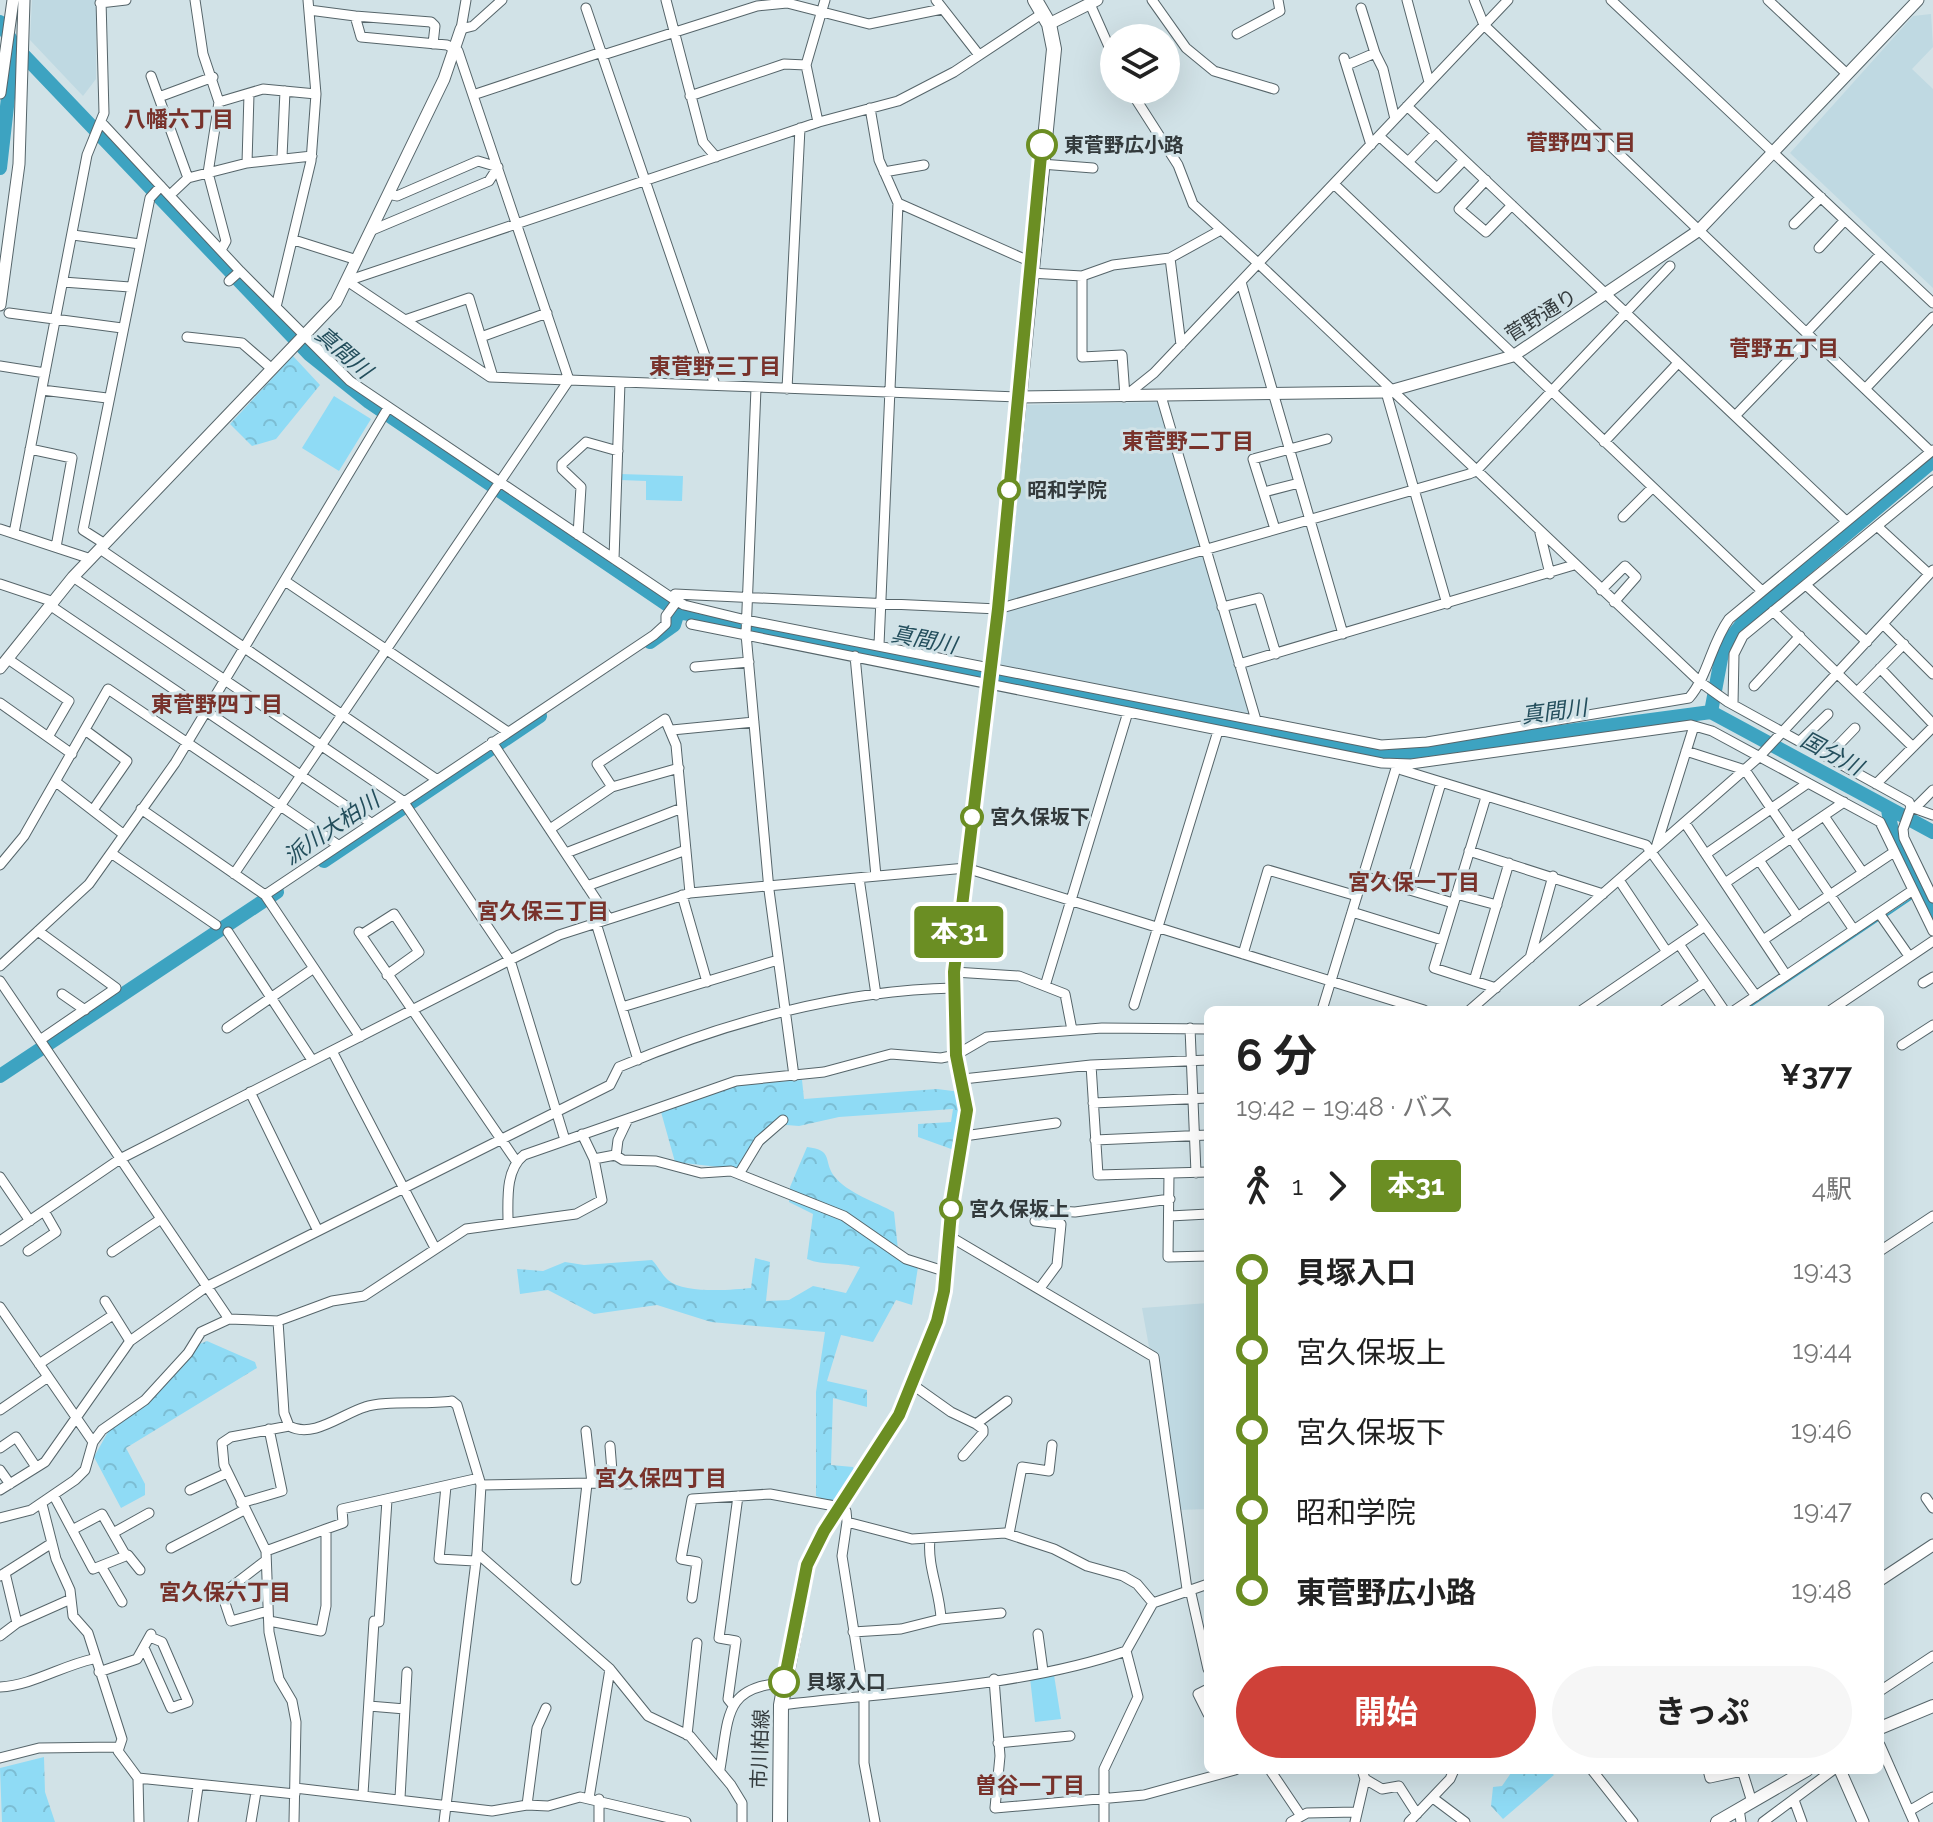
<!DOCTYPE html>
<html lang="ja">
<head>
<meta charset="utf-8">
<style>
	:root { --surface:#fff; --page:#f6f6f6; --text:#222; --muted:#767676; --accent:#cf4139 }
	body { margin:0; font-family:Raleway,"Noto Sans JP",sans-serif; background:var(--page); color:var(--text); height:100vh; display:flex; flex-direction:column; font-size:30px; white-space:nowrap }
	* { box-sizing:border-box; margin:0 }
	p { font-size:26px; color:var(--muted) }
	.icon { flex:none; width:44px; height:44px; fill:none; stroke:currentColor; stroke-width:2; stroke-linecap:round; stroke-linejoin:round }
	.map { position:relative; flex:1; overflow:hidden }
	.details { position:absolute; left:1204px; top:1006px; width:680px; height:768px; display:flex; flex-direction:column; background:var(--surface); border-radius:12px; box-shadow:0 8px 32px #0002 }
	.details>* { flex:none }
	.badge { padding:0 16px; border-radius:6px; font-size:28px; line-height:52px }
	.buttons { position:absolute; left:1100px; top:24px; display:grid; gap:16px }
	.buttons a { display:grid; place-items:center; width:80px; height:80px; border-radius:50%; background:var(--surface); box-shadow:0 8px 32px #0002; font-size:40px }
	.map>.badge { position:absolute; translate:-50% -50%; box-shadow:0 0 0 4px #fff }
	.legs { display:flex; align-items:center; gap:12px; height:88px; padding:0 32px; font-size:26px }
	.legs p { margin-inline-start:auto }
	.head { display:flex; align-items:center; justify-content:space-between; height:136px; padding:0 32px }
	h1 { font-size:44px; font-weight:700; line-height:60px }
	.cta { display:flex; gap:16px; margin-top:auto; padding:16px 32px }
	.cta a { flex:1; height:92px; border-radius:48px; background:var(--accent); color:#fff; font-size:32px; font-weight:700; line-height:92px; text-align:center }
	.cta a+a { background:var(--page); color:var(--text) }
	ul { padding:0 32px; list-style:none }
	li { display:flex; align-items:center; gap:28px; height:80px; font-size:30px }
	li i { display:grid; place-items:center; width:12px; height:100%; margin:0 10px; background:currentColor }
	li i::after { content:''; width:20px; height:20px; margin:-10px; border:6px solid; border-radius:50%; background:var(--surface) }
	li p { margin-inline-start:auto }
	li:first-child i { background:linear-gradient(#0000 50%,currentColor 0) }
	li:last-child i { background:linear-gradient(currentColor 50%,#0000 0) }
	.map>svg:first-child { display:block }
	.built { fill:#bfd9e2 }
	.green { fill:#8fdbf5 }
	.forest { fill:url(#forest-crowns) }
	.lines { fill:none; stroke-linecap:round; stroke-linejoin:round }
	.stream { stroke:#3da3c1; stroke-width:2 }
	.river { stroke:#3da3c1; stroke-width:14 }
	.minor-casing { stroke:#56656a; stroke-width:11 }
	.tertiary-casing { stroke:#56656a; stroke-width:13 }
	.secondary-casing { stroke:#56656a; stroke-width:14 }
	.primary-casing { stroke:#56656a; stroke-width:16 }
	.minor { stroke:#fff; stroke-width:9 }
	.tertiary { stroke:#fff; stroke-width:11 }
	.secondary { stroke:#fff; stroke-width:12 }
	.primary { stroke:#fff; stroke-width:14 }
	.line-1-casing { stroke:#fff; stroke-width:18 }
	.line-1 { stroke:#6b8e23; stroke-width:12 }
	.stop-1-dot { fill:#fff; stroke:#6b8e23; stroke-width:4 }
	.labels { text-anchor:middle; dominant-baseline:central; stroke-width:6; stroke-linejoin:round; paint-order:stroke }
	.stop-label { font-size:20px; font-weight:bold; fill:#333a3c; stroke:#d1e2e7; text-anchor:start }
	.street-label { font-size:20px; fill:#333a3c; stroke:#d1e2e7 }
	.neighbourhood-label { font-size:22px; font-weight:bold; fill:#78322b; stroke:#d1e2e7 }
	.water-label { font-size:22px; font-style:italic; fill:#234e5c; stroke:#d1e2e7 }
</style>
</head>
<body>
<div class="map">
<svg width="1933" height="1822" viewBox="0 0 1933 1822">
	<defs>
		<pattern id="forest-crowns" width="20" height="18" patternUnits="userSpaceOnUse" patternTransform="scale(2)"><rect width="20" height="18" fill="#8fdbf5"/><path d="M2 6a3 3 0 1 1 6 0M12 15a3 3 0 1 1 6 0" fill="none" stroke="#7cbdd3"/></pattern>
	</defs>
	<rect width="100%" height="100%" fill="#d1e2e7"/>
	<path class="built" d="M32 0H96V79L83 96 30 40Z
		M1931 14 1933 47 1912 69 1933 89V288L1790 153 1913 16Z
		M1160 402 1201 545 1003 603 1024 405Z
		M1205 554 1252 716 998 666 1006 609Z
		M1208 1303V1509L1179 1510 1167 1442 1159 1354 1149 1347 1142 1308Z"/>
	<path class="green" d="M334 396 371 419 339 471 302 448Z
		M620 474 683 476 682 501 646 500V481L620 480Z
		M1054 1675 1061 1719 1035 1722 1030 1678Z"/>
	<path class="forest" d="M293 356 320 385 276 439 252 446 230 424Z
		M802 1080 804 1099 937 1089 961 1092 954 1150 918 1137V1124L951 1122 953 1109 839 1117 799 1126 774 1124 736 1169 675 1162 661 1112 730 1085Z
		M807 1147C834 1150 823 1161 834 1176 847 1193 876 1202 894 1212L899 1259 918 1267 912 1305 896 1300 873 1342 841 1335 827 1381 867 1390V1407L833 1398 831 1465 853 1467 855 1472 835 1504 816 1496V1392L825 1332 711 1322 657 1305 594 1314 548 1290 520 1294 517 1269 543 1271 565 1262 584 1265 652 1260C658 1266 662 1275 668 1280 684 1294 731 1290 751 1288L755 1258 770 1262 766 1301 789 1300 813 1286 846 1293 860 1267C841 1262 824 1266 807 1259L813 1214 789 1202 790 1187Z
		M207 1341 255 1362 257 1368 126 1448 145 1484V1495L121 1508 94 1457 109 1430 128 1418 197 1345Z
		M44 1757 45 1792 55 1822H2L0 1768Z
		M1513 1770H1548L1554 1775 1503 1819 1491 1806 1493 1787 1502 1786Z"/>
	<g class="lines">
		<path class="stream" d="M1886 916 1914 897
			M1745 1010 1880 919"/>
		<path class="river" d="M0 22 14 45 309 354 369 402 678 612 1387 755 1711 712 1933 832
			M0 168 14 45
			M650 642 674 625 678 612
			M1711 712 1723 648 1745 620 1933 461
			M1888 810 1892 831 1933 916
			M324 861 540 716
			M0 1076 277 892"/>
		<defs>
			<path id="minor" d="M195 0 203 54 219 102 208 173 226 241 221 250
				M466 0 461 29 473 26 502 0
				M666 0 703 142 716 157
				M936 0 979 55
				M1152 0 1186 48 1214 71 1274 89
				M1407 0 1429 82
				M1474 0 1484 25 1931 452
				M1611 0 1933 303
				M1768 0 1847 74
				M100 3 126 0
				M1090 4 1114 58
				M586 8 715 385
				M1361 8 1375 53
				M355 16 431 22 435 26 433 44
				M1237 34 1280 11 1278 0
				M603 55 757 6 787 3 869 24 942 9
				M1344 58 1371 145
				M1347 65 1375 53 1383 69 1395 119
				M151 76 188 178
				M1130 90 1178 165 1193 204 1259 264 1700 682 1728 702 1909 802 1911 807 1933 815
				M473 95 602 52
				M690 96 784 64 806 65
				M159 97 213 77
				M219 102 263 89 316 94
				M1407 106 1846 521
				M870 108 879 160 898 203 879 645
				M101 122 240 271 350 381 672 598 675 594 998 609 1469 474 1476 471 1670 266
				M818 122 806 65 825 0
				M1379 136 1437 188 1464 160
				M282 157 285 91
				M1408 162 1436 133
				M247 163 249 94
				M1041 164 1093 168
				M884 172 924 165
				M1486 180 1459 209 1486 232 1512 205
				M1334 184 1762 591
				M170 195 188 178 247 163 312 156
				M898 203 1031 262
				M1794 224 1821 197
				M370 231 489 181 498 167 478 161 397 196 388 194
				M73 235 140 244
				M294 240 357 260
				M1819 248 1845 220
				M1170 258 1181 345
				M1030 273 1082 276 1113 265 1170 258 1219 231
				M1082 276V357L1122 355 1125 396
				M229 281 240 271
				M347 281 819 122 898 101 954 72 1043 13
				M347 281 490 377 1019 397
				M63 282 130 287
				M1241 282 1343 634
				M276 307 311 161 316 94 308 0
				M9 313 122 328
				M405 320 469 298 493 377
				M1806 333 1881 254
				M187 337 242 343 272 369
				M481 337 547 313
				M0 366 45 373
				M756 388 746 634 769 890 794 1076
				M787 389 800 128
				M1865 389 1933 317
				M42 390 107 398
				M1386 392 1447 604
				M1161 396 1256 720
				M1124 397 1154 373 1508 0
				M1735 416 1811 337
				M1604 442 1678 363
				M30 449 72 458 56 547
				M1264 492 1299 483
				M1623 517 1652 488
				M1877 526 1929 574
				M0 529 91 559
				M1275 529 1253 459 1327 439
				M14 533 87 155 104 113 101 0
				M1540 533 1550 574
				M578 535 581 487 562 469V464L586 442 618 451
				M105 544 83 530 150 198 161 186
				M100 549 436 779
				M614 559 620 382
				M73 577 403 801 510 960 565 1140
				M285 581 508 732
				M0 584 54 602
				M1806 585 1867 642
				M1601 590 1625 566 1636 577 1614 602
				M672 598 684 605 746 620 1381 745 1427 742 1689 698C1708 676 1711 644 1729 619L1933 450
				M51 606 371 823
				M1222 607 1259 598 1276 654
				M1773 611 1913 747
				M691 624 1382 763 1411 764 1691 725 1712 731 1880 822 1933 931
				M1883 624 1933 674
				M855 656 876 876
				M8 659 69 701 48 737
				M1239 664 1574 565
				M695 667 749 662
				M1880 668 1933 724
				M1754 686 1800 636
				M1857 692 1904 644
				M0 703 72 754
				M1733 704 1734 654 1743 636 1933 480
				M85 730 127 761 93 810
				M672 730 754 722
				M1800 741 1828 714
				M492 742 609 919
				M1686 751 1745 770 1854 930
				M1827 757 1855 728
				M56 782 123 834
				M1876 784 1933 727
				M612 787 679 768
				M1486 797 1434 968 1496 988
				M1911 807 1903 829 1904 838 1933 898
				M1916 807 1933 790
				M141 809 265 895 360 1037
				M1824 816 1863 873
				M1685 823 1786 975
				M550 829 612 787 597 764 665 719 676 745 690 893
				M1657 844 1694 726
				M1469 851 1603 894
				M111 853 216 925
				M566 853 682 808
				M1706 854 1808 783
				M1759 860 1798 917
				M0 865 24 836 108 689 338 845
				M234 874 569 380 458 51 447 45 361 37 355 16 309 10
				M1363 876 1453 903
				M859 878 876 995
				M1619 880 1667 952
				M1725 883 1844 802
				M587 886 686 850
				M1409 890 1441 783
				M1456 894 1497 905
				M265 895 654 635 666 624V616L677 601
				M682 895 707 982
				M1352 912 1442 940
				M1879 913 1909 956
				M596 923 638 1060
				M38 931 116 988 40 1040
				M228 932 312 1060
				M359 932 516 1161
				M361 935 394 914 419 952 387 975
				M1763 940 1894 852
				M1679 944 1724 1010
				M1243 954 1268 870 1357 896
				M1530 958 1553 876
				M0 966 89 884 175 763 388 408
				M954 972 1019 976 1065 994 1072 1030
				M0 981 229 1319
				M1474 981 1509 863
				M1923 983 1933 977
				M1045 986 1128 712
				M62 994 85 1010
				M1134 1005 1218 731
				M622 1007 778 960
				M1322 1010 1397 765 1402 770 1646 845 1705 926
				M1470 1010 1759 757 1933 570
				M1582 1010 1705 926 1756 996
				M1664 1010 1705 982
				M1735 1010 1913 890
				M1831 1010 1933 941
				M227 1028 314 968
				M1190 1028 1196 1173
				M1902 1045 1933 1025
				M332 1051 435 1248
				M1091 1065 1098 1175 1208 1172
				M963 1079 1091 1065 1208 1060
				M250 1092 318 1231
				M1093 1103 1208 1098
				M582 1134 594 1159 615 1155 623 1160 656 1161 701 1173 731 1171 844 1216 906 1259 947 1272
				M964 1136 1056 1123
				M1095 1140 1208 1135
				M616 1156 618 1140 628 1119
				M739 1174 759 1141 783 1120
				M1169 1174 1168 1257 1208 1256
				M0 1177 30 1221
				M1037 1210 1075 1212 1170 1199
				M1170 1216 1208 1214
				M1035 1221 1061 1224 1057 1265 1040 1288
				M508 1222C508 1200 505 1170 524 1155L736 1081 824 1072 891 1054 941 1058 956 1055 987 1037 1102 1028 1208 1029
				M949 1236 1154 1357 1187 1589
				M0 1241 120 1159 559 935 690 893 966 868 1424 1010
				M28 1251 56 1232 44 1211
				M1880 1251 1933 1216
				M112 1252 161 1219
				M105 1301 130 1341
				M0 1307 93 1442
				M278 1321 284 1413 289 1426C313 1439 342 1414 365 1407 384 1400 427 1405 452 1401L457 1405 481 1485 477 1553 444 1822
				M39 1364 113 1315
				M913 1385 951 1412 976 1424 1007 1401
				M0 1410 48 1377
				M289 1426 231 1437 222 1443 224 1465 266 1551 269 1632 279 1679 292 1701 296 1722 294 1822
				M610 1446 613 1484
				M0 1448 16 1437 36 1467
				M963 1456 983 1433V1429L976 1424
				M0 1470 10 1484
				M592 1483 630 1484
				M481 1485 592 1483 586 1431
				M446 1486 439 1559 475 1561
				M0 1490 45 1462 130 1341 206 1287 610 1085 619 1067C723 1023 841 990 954 988
				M190 1490 227 1473
				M54 1496 93 1569 128 1555 140 1570
				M1926 1498 1933 1508
				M241 1503 282 1491 269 1429
				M42 1504 56 1559 70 1590 73 1616 88 1633 122 1739 118 1751 138 1778 139 1822
				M0 1518 31 1510 75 1480 85 1470 93 1442 102 1430 145 1400 188 1353 201 1332 229 1319 278 1321 332 1301 364 1296 466 1229 576 1214 602 1200 594 1159
				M847 1522 842 1556 864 1695V1763L875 1822
				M326 1529 343 1523 342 1509 479 1478
				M72 1530 102 1514 126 1556
				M113 1533 149 1513
				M1009 1534 1022 1467 1049 1471 1052 1445
				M171 1548 244 1510
				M266 1551 326 1529V1606L321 1631 269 1621
				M477 1553 610 1669 648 1716 690 1736 731 1785 742 1803V1822
				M265 1561 222 1594 231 1621 268 1611
				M101 1566 122 1602
				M5 1573 17 1623
				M0 1576 52 1543
				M576 1580 587 1484
				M1190 1589 1208 1669
				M692 1598 697 1562 681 1559 692 1499 770 1494 840 1507 846 1511 847 1522 912 1539 1005 1533 1054 1549 1087 1566 1123 1576 1137 1584 1153 1603
				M941 1619 1001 1613
				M853 1632 901 1629 941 1619C940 1591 927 1567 930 1539
				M1038 1634 1043 1671
				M0 1636 17 1623 71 1599
				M145 1650 171 1708 188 1702 162 1642 150 1637
				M99 1672 137 1659 151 1634
				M994 1679 1000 1756 995 1808 1144 1795 1235 1770
				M0 1687C33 1685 61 1666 93 1659
				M1208 1689 1198 1694 1208 1714
				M1880 1691 1933 1656
				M732 1704 728 1699 736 1641 719 1638 738 1496
				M781 1705C891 1692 1022 1687 1126 1651L1153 1603 1208 1584
				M369 1706 405 1709
				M687 1735 697 1643
				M998 1743 1070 1736
				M1880 1745 1914 1822
				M0 1758 39 1748 118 1747
				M720 1769C729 1718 723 1686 784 1683
				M1270 1770 1301 1816
				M1592 1770 1633 1822
				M1708 1770 1710 1778 1742 1771
				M1742 1770 1752 1802
				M138 1778 295 1794
				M1365 1779 1382 1789 1399 1786 1417 1814
				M295 1788 492 1811 527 1805 548 1806 580 1797 686 1822
				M363 1794 374 1621 379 1622 387 1500
				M400 1798 407 1672
				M589 1798 610 1669
				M1433 1798 1465 1822
				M1794 1800 1802 1822
				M527 1805 537 1728 546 1708
				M1739 1809 1741 1822
				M1909 1811 1933 1797
				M193 1822 198 1787
				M251 1822 256 1792
				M599 1822V1799
				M1104 1822V1769L1138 1697 1126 1651
				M1291 1822 1307 1813 1356 1812
				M1355 1822 1365 1779 1362 1770
				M1409 1822 1450 1779 1454 1770
				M1763 1822 1833 1770"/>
			<path id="tertiary" d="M1049 24 1097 0
				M0 93 13 0
				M0 305 19 164 24 0
				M1019 397 1386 392 1513 356 1698 231 1918 0
				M0 668 73 577 336 302 444 79 461 29
				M1880 1580 1933 1545
				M1840 1770 1863 1822"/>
			<path id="secondary" d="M1880 1728 1933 1706
				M1717 1822 1807 1770"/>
			<path id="primary" d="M780 1822 781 1705 807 1565 824 1531 899 1415 937 1321 944 1291 954 1187 967 1110 956 1055 954 972 998 609 1054 49 1049 24 1035 0"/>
		</defs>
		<use href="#minor" class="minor-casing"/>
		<use href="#tertiary" class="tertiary-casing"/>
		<use href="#secondary" class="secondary-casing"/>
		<use href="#primary" class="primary-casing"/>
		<use href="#minor" class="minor"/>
		<use href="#tertiary" class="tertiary"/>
		<use href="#secondary" class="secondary"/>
		<use href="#primary" class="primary"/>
	</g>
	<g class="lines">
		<defs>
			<path id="line-1" d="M784 1682 807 1565 824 1531 899 1415 937 1321 944 1291 952 1201 967 1110 956 1055 954 972 998 609 1042 145"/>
		</defs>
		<use href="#line-1" class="line-1-casing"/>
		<use href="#line-1" class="line-1"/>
	</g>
	<g class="stop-1-dot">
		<circle cx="1042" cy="145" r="14"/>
		<circle cx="1009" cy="490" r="10"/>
		<circle cx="972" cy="817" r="10"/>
		<circle cx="951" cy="1209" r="10"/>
		<circle cx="784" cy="1682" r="14"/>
	</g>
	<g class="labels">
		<g class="stop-label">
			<text x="1064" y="145">東菅野広小路</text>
			<text x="1027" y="490">昭和学院</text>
			<text x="990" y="817">宮久保坂下</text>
			<text x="969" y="1209">宮久保坂上</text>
			<text x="806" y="1682">貝塚入口</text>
		</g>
		<g class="street-label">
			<text transform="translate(1541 315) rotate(-32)">菅野通り</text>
			<text transform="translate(760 1749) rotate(-88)">市川柏線</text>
		</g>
		<g class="neighbourhood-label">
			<text x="179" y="119">八幡六丁目</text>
			<text x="1581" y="142">菅野四丁目</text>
			<text x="1784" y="348">菅野五丁目</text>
			<text x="715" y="366">東菅野三丁目</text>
			<text x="1188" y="441">東菅野二丁目</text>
			<text x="217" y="704">東菅野四丁目</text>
			<text x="1414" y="882">宮久保一丁目</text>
			<text x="543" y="911">宮久保三丁目</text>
			<text x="661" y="1478">宮久保四丁目</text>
			<text x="225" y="1592">宮久保六丁目</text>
			<text x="1030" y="1785">曽谷一丁目</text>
		</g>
		<g class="water-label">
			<text transform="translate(344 352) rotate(41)">真間川</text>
			<text transform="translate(924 639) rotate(11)">真間川</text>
			<text transform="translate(1554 711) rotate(-7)">真間川</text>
			<text transform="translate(1832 753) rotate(28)">国分川</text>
			<text transform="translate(331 828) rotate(-34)">派川大柏川</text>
		</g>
	</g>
</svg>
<div class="buttons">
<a><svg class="icon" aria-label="layers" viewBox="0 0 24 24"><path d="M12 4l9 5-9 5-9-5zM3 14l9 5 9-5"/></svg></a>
</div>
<b class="badge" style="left:959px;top:932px;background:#6b8e23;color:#fff">本31</b>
<section class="details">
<div class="head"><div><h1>6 分</h1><p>19:42 – 19:48 · バス</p></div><b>¥377</b></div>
<div class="legs"><svg class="icon" aria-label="walk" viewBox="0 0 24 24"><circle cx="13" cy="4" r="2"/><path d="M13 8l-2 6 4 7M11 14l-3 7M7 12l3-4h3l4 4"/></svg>1<svg class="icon" aria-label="forward" viewBox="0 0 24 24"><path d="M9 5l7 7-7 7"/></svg><b class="badge" style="background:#6b8e23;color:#fff">本31</b><p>4駅</p></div>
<ul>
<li><i style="color:#6b8e23"></i><b>貝塚入口</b><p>19:43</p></li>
<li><i style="color:#6b8e23"></i><span>宮久保坂上</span><p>19:44</p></li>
<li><i style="color:#6b8e23"></i><span>宮久保坂下</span><p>19:46</p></li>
<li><i style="color:#6b8e23"></i><span>昭和学院</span><p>19:47</p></li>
<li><i style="color:#6b8e23"></i><b>東菅野広小路</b><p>19:48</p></li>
</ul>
<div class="cta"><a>開始</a><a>きっぷ</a></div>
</section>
</div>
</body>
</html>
